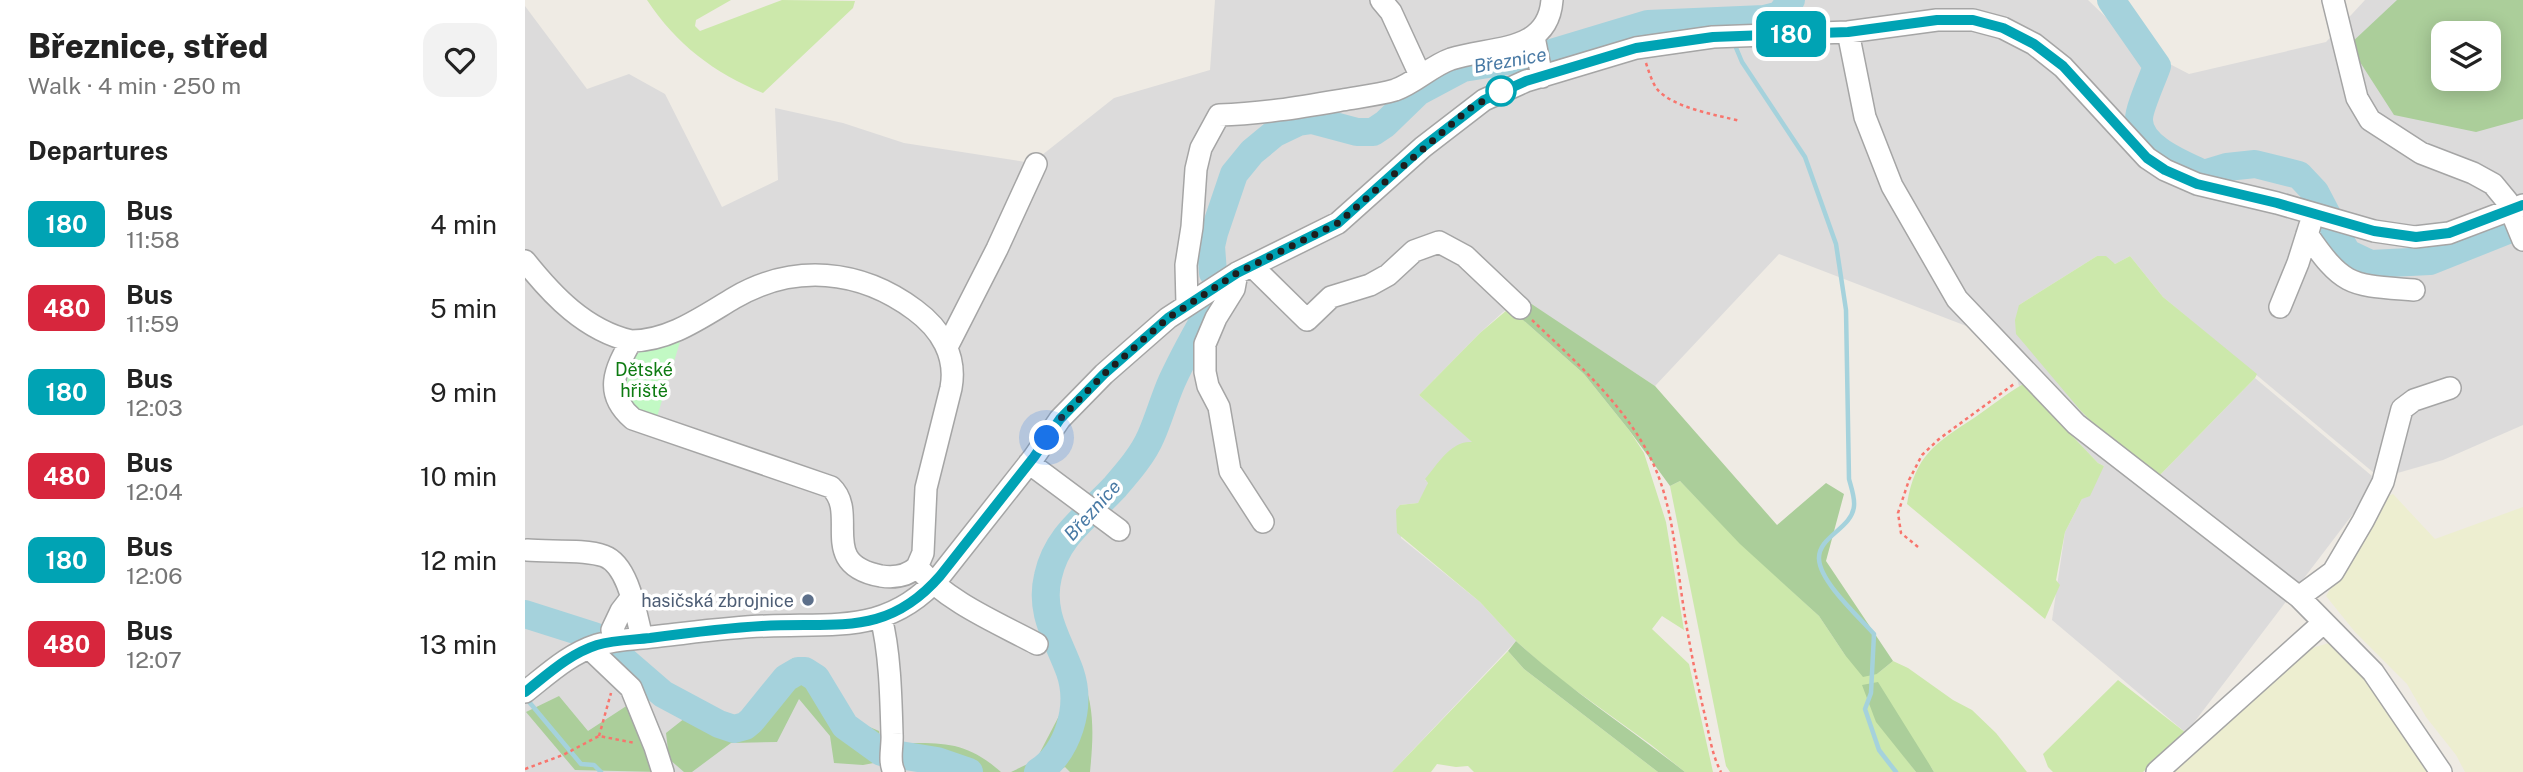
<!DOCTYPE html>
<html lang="en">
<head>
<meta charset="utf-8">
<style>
	:root { --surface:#fff; --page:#f2f2f2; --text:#222; --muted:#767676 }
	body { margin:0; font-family:"Public Sans",sans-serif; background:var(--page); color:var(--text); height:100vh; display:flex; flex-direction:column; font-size:26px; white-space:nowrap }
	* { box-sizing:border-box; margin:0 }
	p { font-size:23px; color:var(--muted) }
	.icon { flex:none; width:38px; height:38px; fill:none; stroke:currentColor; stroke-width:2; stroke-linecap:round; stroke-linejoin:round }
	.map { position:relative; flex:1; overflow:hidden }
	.side { display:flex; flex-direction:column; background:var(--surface); width:525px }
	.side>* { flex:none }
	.badge { padding:0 14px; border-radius:10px; font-size:24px; line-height:46px }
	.fabs { position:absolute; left:1906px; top:21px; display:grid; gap:14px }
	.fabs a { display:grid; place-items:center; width:70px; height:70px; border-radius:14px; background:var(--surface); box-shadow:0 4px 18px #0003; font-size:35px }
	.you { position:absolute; width:35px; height:35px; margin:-18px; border:5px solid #fff; border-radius:50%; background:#1a73e8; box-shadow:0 0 0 10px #1a73e833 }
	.map>.badge { position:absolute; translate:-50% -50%; box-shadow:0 0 0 4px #fff }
	h2 { padding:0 28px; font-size:26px; line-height:63px }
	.round { display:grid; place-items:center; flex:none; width:74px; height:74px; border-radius:21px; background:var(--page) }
	.head { display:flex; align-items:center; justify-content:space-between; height:119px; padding:0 28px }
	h1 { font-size:33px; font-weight:800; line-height:52px }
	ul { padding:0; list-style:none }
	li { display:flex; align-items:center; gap:21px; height:84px; padding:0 28px }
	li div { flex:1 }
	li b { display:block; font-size:26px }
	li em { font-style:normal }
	li .badge { min-width:77px; font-weight:700; text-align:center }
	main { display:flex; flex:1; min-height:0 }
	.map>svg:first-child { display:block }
	.residential { fill:#dcdbdb; fill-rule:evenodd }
	.farmland { fill:#edeed0 }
	.grass { fill:#cce8ab }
	.forest { fill:#abce9a; fill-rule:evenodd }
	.park { fill:#c2f9c4 }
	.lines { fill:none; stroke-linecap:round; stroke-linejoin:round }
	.stream { stroke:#a5d2dc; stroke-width:4.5 }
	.river { stroke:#a5d2dc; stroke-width:28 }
	.minor-casing { stroke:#a5a5a5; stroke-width:24 }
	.path { stroke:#f8756d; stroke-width:2.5; stroke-dasharray:3.5 3.5; stroke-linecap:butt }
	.minor { stroke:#fff; stroke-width:21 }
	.line-casing { stroke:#fff; stroke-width:16 }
	.line { stroke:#00a3b4; stroke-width:10 }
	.walk { stroke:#1e1e1e; stroke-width:7; stroke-dasharray:0 12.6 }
	.stop-dot { fill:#fff; stroke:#00a3b4; stroke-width:3.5 }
	.service-dot { fill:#5c6f8a; stroke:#fff; stroke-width:2.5 }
	.labels { text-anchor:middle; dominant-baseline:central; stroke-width:7; stroke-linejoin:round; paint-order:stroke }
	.park-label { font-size:18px; fill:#0d7b11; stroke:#fff }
	.service-label { font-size:18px; fill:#4e5e75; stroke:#fff; text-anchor:end }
	.water-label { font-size:19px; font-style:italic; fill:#497aa5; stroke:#fff }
</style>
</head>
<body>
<main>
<section class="side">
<div class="head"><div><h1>Březnice, střed</h1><p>Walk · 4 min · 250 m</p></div><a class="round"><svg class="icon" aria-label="heart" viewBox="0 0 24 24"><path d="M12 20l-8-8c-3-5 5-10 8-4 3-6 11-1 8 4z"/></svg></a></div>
<h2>Departures</h2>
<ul>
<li><span class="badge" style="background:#00a3b4;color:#fff">180</span><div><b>Bus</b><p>11:58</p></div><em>4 min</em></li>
<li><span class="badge" style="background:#d7263d;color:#fff">480</span><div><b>Bus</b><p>11:59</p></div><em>5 min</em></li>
<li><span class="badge" style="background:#00a3b4;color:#fff">180</span><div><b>Bus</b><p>12:03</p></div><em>9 min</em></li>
<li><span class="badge" style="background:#d7263d;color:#fff">480</span><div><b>Bus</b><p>12:04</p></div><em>10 min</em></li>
<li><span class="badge" style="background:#00a3b4;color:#fff">180</span><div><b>Bus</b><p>12:06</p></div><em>12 min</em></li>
<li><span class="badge" style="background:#d7263d;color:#fff">480</span><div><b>Bus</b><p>12:07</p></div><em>13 min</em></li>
</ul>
</section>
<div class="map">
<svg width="1998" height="772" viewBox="0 0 1998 772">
	<rect width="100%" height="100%" fill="#efebe4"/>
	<path class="residential" d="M690 0H1563L1612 47 1664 74 1801 42 1840 0H1936L1998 26V425L1918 460 1855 478 1638 297 1605 256 1590 264 1572 256 1494 305 1633 477 1730 378 1853 481 1661 733 1527 620 1540 532 1557 499 1579 466 1573 463 1498 384 1494 386 1483 342 1254 254 1130 386 999 300 978 312 955 333 894 395 952 446 900 480 903 482 902 488 893 503 875 505 876 538 955 602 991 641 867 772H0V6L62 89 104 74 140 94 197 207 253 180 250 108 318 123 379 143 507 163 589 98 685 70ZM1918 33H1964V79H1918Z"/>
	<path class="farmland" d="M1868 494 1910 539 1998 507V772H1940L1931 755 1901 717 1882 684 1830 632 1801 596 1849 515 1863 496Z
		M1804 643 1843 676 1905 772H1641L1780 650Z"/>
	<path class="grass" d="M122 0H206L171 20 170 26 175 31 257 0 330 1 328 8 238 93C189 73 151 44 122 0Z
		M1572 256H1581L1590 264 1605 256 1638 297 1732 374 1730 378 1633 477 1576 431 1556 411 1491 334 1490 320 1494 305Z
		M982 310 988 311 1059 374 1104 430 1119 453 1141 522 1159 630 1137 616 1127 629 1164 664 1188 772H1160L1125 744 1028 674 991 641 955 602 872 533 871 510 875 505 893 503 903 483 900 479C912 465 926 440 947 442L894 395 955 333Z
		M1498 384 1573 463 1579 466 1565 496 1557 499 1540 532 1531 580 1535 585 1520 619 1382 504C1390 455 1411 443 1449 418 1465 407 1481 394 1498 384Z
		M1155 481 1216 544 1294 616 1320 655 1352 674 1368 661 1383 668 1428 700 1447 710 1471 733 1502 772H1409L1406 767 1378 755 1391 772H1205L1201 766 1145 486Z
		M983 651 999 669 1133 772H949L943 766 931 767 912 764 906 772H867Z
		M1593 680 1661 733 1618 772H1528L1523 767 1518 754Z"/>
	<path class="forest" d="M1872 0H1998V119L1951 132 1869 115 1824 45ZM1918 33H1964V79H1918Z
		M999 299 1130 386 1252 525 1301 483 1319 494 1301 561 1368 661 1352 674 1338 677 1320 655 1294 616 1215 544 1155 481 1145 486 1104 430 1059 374 989 312Z
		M991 641C1044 689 1104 728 1160 772H1133L999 669 983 651Z
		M268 658 286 660 297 668 321 717 354 731 358 756 354 762 338 765 309 763 305 736 274 699 252 742 206 743 167 772H159L144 759 141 733 160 718 121 696 124 676 158 701 183 705 213 718Z
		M555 675C571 703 568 741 565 772H545L540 767 532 772H486L511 760 536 712 537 679Z
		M1353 682 1406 767 1409 772H1391L1351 722 1337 685Z
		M34 696 63 731 106 703 135 772 50 770 1 712Z
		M375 743C419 743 441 741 476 772H401L374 764Z"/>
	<path class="park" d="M155 342 131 420C122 416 109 412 104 403 96 391 95 372 104 361 115 348 139 344 155 342Z"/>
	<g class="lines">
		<path class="stream" d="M1201 22 1205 31
			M1209 43 1217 62 1280 157 1311 244 1321 310 1324 479C1326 487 1330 497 1329 506 1327 529 1293 536 1294 559 1295 582 1334 617 1349 634L1346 693 1340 709 1354 750 1371 772
			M5 703 56 764 69 765 76 772"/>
		<path class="river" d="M1586 0 1632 66C1628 78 1614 108 1614 119 1613 147 1658 164 1679 174L1702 167 1730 164 1774 175 1790 192 1822 253 1845 264 1905 261 1998 224
			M688 273 686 246 689 233 709 174 727 152 750 133 773 122 787 120 832 132H848L860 124 893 92 938 68 1020 55 1123 24 1239 19 1255 15 1266 0
			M0 614 69 636
			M94 656 138 694 194 724 209 729 220 726 226 721 261 678 273 671H280L291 678 320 726 356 752 412 761 444 772
			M513 772C543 752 557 707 545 672 533 639 514 613 523 576 532 535 562 517 589 488 602 473 618 455 626 436 634 418 639 399 647 381 659 355 673 330 687 306L691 294"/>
		<defs>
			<path id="minor" d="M856 0 866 12 895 75
				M1808 0 1832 98 1845 120 1896 153 1948 173 1968 184 1982 201 1998 240
				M1323 32 1340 117 1367 186 1432 299 1551 424 1774 597 1848 672 1916 772
				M1009 37 1017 77
				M1782 234C1819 288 1826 285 1889 290
				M0 261C28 296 60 330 106 341 90 370 78 393 108 419L306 487C335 514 291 564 356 576 369 578 382 576 392 567
				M727 266 782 320 806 297 845 285 863 275 889 251 914 242 940 256 995 308
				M712 273 709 289 691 318 680 344V372L683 386 694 407 705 471 738 522
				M662 304 661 265 667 227 671 169 676 148 694 115C736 114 776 107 817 100 834 97 853 95 870 90 890 83 906 66 926 59 966 46 1023 54 1027 0
				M1755 307 1773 263 1785 225
				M106 341C144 341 177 317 209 298 269 263 335 269 390 310 416 329 432 356 426 388L401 488 398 553 392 567C424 603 471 622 512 644
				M422 347 472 249 511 164
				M504 463 594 530
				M2 550C24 552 60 549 79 556 104 565 111 615 117 638
				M1774 597 1808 572 1838 521 1858 482 1877 409 1889 400 1925 388
				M356 618C365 651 366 699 367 734 368 747 363 760 369 772
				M87 630 96 611 106 598
				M64 648 106 688 130 747 138 772
				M0 692C23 674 44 654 72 645 92 639 114 639 135 636 171 632 207 627 242 626 311 623 364 634 415 576L509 457 535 419 579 374 643 318 712 273 813 223 898 147 959 100 1001 81 1111 48 1188 37 1323 32 1412 20H1448L1478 28 1509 44 1538 67 1622 158 1640 170 1672 184 1752 203 1849 231 1890 237 1924 233 1998 205
				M1632 772 1798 623"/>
		</defs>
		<use href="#minor" class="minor-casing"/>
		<path class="path" d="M1121 63C1124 72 1127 82 1132 89 1148 108 1192 115 1215 121
			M1007 320C1051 362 1101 406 1127 461 1146 501 1150 547 1156 590 1162 633 1170 674 1180 716 1184 734 1187 755 1196 772
			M1393 547 1376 533 1373 513 1384 480 1397 455 1414 439 1489 384
			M74 736 86 693
			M0 769 38 755 74 736 110 743"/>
		<use href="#minor" class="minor"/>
	</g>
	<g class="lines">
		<defs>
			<path id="line" d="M0 692C23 674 44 654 72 645 89 640 107 640 125 638 162 633 199 628 237 626 309 621 360 639 415 576L509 457 535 419 579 374 643 318 712 273 813 223 898 147 959 100 1001 81 1111 48 1188 37 1323 32 1412 20H1448L1478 28 1509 44 1538 66 1622 158 1640 170 1672 184 1752 203 1849 231 1891 237 1924 233 1998 205"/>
		</defs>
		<use href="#line" class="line-casing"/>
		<use href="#line" class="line"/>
		<path class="walk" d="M522 438 535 419 579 374 643 318 712 273 813 223 944 109 976 91"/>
	</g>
	<circle class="stop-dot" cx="976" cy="91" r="14"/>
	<circle class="service-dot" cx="283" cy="600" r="7"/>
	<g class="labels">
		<g class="park-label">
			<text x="119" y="369">Dětské<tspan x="119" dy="21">hřiště</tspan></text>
		</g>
		<g class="service-label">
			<text x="269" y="600">hasičská zbrojnice</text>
		</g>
		<g class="water-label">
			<text transform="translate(985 60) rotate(-10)">Březnice</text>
			<text transform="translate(567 510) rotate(-48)">Březnice</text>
		</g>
	</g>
</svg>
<div class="fabs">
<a><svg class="icon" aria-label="layers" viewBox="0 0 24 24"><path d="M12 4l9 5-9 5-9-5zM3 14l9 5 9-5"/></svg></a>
</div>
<div class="you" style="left:522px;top:438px"></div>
<b class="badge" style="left:1266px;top:34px;background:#00a3b4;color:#fff">180</b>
</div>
</main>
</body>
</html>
